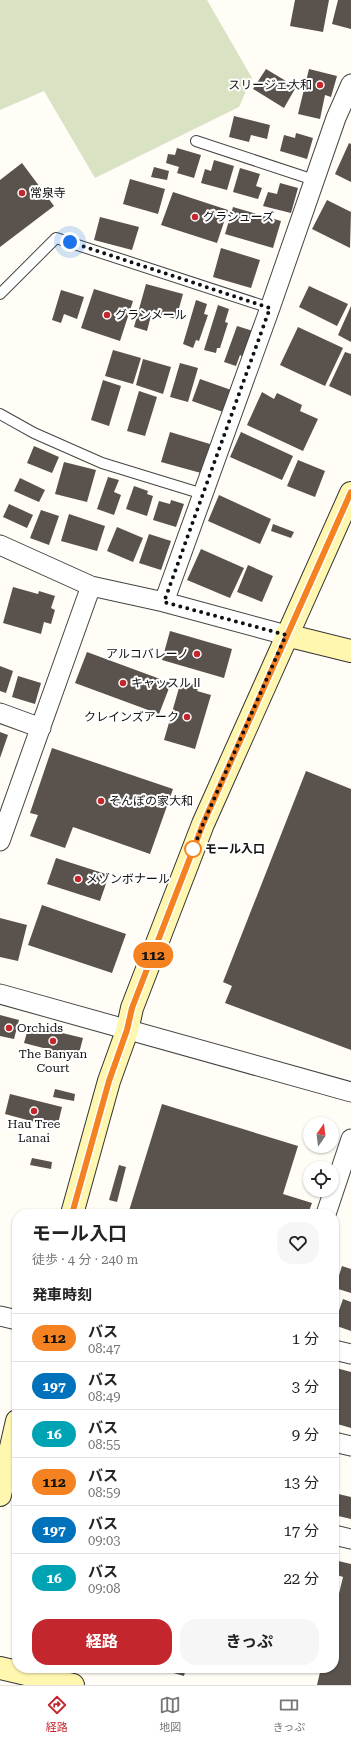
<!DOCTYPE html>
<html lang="ja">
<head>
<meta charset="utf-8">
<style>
	:root { --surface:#fff; --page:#f6f6f6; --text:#222; --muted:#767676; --line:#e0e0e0; --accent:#c4262e }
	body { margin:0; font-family:"Roboto Serif","Noto Sans JP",serif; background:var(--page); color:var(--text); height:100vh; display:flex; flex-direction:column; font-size:15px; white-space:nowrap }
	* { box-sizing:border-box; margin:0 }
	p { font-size:13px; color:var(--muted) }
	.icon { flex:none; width:22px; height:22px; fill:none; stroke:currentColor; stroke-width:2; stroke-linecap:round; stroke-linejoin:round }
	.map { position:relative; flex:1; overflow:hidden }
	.details { position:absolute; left:12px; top:1209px; width:327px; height:464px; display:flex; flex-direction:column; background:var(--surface); border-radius:16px; box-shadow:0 1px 3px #0004 }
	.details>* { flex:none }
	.badge { padding:0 8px; border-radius:13px; font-size:14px; line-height:26px }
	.needle { width:26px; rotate:14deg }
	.tools { position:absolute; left:303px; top:1117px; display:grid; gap:8px }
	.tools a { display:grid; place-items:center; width:36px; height:36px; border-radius:50%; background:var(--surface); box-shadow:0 1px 3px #0004; font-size:20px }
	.you { position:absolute; width:20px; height:20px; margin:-10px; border:3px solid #fff; border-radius:50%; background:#1a73e8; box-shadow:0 0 0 6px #1a73e833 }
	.map>.badge { position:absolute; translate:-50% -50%; box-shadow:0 0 0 2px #fff }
	h2 { padding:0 20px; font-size:15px; line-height:36px }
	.round { display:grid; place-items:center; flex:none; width:42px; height:42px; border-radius:16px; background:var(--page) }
	.overview { display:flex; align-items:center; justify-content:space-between; height:68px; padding:0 20px }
	h1 { font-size:19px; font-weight:700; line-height:30px }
	.cta { display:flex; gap:8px; margin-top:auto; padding:8px 20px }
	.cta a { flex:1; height:46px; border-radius:16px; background:var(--accent); color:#fff; font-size:16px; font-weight:700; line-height:46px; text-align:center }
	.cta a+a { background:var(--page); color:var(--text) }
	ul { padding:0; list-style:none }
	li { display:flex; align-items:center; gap:12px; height:48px; padding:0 20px; border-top:1px solid var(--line) }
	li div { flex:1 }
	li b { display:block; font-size:15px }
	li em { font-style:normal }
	li .badge { min-width:44px; font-weight:700; text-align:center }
	.dock { display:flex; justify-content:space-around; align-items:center; height:56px; border-top:1px solid var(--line); background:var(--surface); font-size:11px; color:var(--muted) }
	.dock a { display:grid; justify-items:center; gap:2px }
	.dock .on { color:var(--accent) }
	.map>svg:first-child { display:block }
	.cemetery { fill:#d9e3c4 }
	.building { fill:#5a524d }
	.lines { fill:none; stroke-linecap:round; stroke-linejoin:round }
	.lane-casing { stroke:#444; stroke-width:12 }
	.street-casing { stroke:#444; stroke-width:21 }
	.secondary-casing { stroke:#333; stroke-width:24 }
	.lane { stroke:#fff; stroke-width:10 }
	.street { stroke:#fff; stroke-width:19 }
	.secondary { stroke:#fff6b0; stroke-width:22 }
	.line-casing { stroke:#fff; stroke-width:9 }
	.line { stroke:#f58220; stroke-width:6 }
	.walk { stroke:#111; stroke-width:4; stroke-dasharray:0 7.2 }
	.poi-dot { fill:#c4262e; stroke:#fff; stroke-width:1.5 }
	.stop-dot { fill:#fff; stroke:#f58220; stroke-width:2 }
	.labels { text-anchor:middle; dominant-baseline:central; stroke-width:4; stroke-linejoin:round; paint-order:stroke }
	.poi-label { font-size:12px; fill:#111; stroke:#fff; text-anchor:start }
	.stop-label { font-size:12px; font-weight:bold; fill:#111; stroke:#fff; text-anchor:start }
</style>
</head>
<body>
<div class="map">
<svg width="351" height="1685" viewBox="0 0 351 1685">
	<rect width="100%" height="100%" fill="#fffdf5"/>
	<path class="cemetery" d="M0 0H207L252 78 239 107 95 178 44 91 0 110Z"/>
	<path class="building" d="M295 0H329L323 32 290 26Z
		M338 0H351V29L332 24Z
		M266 69 296 87 284 108 253 89Z
		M309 69 337 76 331 97 325 95 320 119 298 114Z
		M234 116 270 125 267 139 251 135 249 142 229 137Z
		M296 133 313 138 307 159 280 151 284 135 295 138Z
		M349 143 351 144V182L335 174Z
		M177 148 201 155 194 178 177 173 179 167 166 163 168 154 175 155Z
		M214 160 234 166 227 190 201 183 205 169 211 171Z
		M22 163 54 206 0 247V180Z
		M154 167 169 171 167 180 151 177Z
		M240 168 260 174 256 186 262 188 258 199 233 192Z
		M130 179 165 189 158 214 123 204Z
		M280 183 298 188 291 213 263 206 268 192 277 194Z
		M173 192 228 210 217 243 161 225Z
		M327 200 351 212 350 248 312 229Z
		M233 207 281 221 273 248 225 234Z
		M100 217 139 227 132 250 94 240Z
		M221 248 260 260 251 288 213 277Z
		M146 284 183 294 176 319 152 312 147 331 134 327Z
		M309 286 348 304 337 326 299 307Z
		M94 289 133 301 120 341 81 328Z
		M61 290 84 297 77 319 64 314 61 323 52 320Z
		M196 300 207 304 204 314 208 315 199 341 196 340 193 348 183 344Z
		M218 305 229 309 225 322 228 323 220 348H217L216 353 204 350Z
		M351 306V342L338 335Z
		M237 326 253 331 243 357 240 355 236 366 224 362Z
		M298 327 343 348 325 386 280 365Z
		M113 350 141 358 133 384 105 376Z
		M345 352 351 354V396L329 386Z
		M143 359 171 367 163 394 136 385Z
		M180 363 198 368 188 402 170 397Z
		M200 379 234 391 226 413 192 401Z
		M103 380 121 386 109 426 91 420Z
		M139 391 157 397 145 436 127 431Z
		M262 392 274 399 277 393 302 405 300 411 318 419 303 451 247 425Z
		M170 432 210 444 201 473 161 462Z
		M241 432 293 456 282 480 230 457Z
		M34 446 59 457 52 473 27 463Z
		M298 460 325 471 315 497 287 486Z
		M64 462 96 470 87 502 55 494Z
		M108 477 119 480 114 492 121 495 114 515 97 509Z
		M20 478 45 490 39 502 14 491Z
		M134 486 148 491 147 494 153 496 147 516 126 509Z
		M219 495 271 519 260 544 208 521Z
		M171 500 184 504 176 527 153 520 159 501 170 504Z
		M9 504 33 515 27 528 3 517Z
		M41 510 59 516 49 545 30 538Z
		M69 514 105 526 97 551 61 541Z
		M273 524 294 532 291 538 271 531Z
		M117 527 143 538 133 562 107 551Z
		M149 534 171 541 161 570 139 563Z
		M201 549 244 568 230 598 187 580Z
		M248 565 273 576 262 602 237 592Z
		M13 587 38 594 39 591 55 596 51 608 55 610 51 624 44 622 41 634 3 623Z
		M170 631 232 649 224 678 162 660Z
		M87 652 171 683 159 714 75 683Z
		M0 666 13 671 6 693 0 691Z
		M18 676 41 683 35 704 12 697Z
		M181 681 199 686 197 691 211 695 195 749 164 740Z
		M0 732 8 735 0 758Z
		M52 748 173 789 150 854 73 827 65 848 30 836 38 815 30 813Z
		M306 771 351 789V1050L225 1003 232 986 223 982Z
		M56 858 109 875 100 901 47 884Z
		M42 905 126 934 112 973 28 945Z
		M0 918 27 925 18 961 0 957Z
		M0 1015 19 1020 14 1039 0 1036Z
		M29 1025 83 1038 78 1057 24 1043Z
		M55 1089 75 1094 74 1101 53 1097Z
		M10 1094 62 1107 57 1128 5 1114Z
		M162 1104 298 1146 283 1194 312 1203 308 1214H128Z
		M32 1158 52 1162 51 1169 30 1165Z
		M119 1165 126 1167 117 1202 109 1200Z
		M342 1266 351 1269V1293L335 1288Z
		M343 1299 351 1302V1331L334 1325Z
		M336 1368 351 1372V1428L334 1423V1375Z
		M334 1493 351 1497V1519L334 1515Z
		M334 1560 351 1564V1685H317L321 1668H334V1614L343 1577 334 1574Z
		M156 1668H186L184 1676Z"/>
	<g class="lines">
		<defs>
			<path id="lane" d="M196 141 314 180
				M0 294 56 238 270 308
				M0 414 34 433 102 463 203 494"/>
			<path id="street" d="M0 545 91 586 164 602 286 635
				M164 602 270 308 336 118 351 84
				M0 713 41 728
				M0 841 91 586
				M0 994 351 1092
				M326 1214 351 1139
				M0 1316 17 1320
				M334 1350 351 1354
				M334 1442 351 1446
				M334 1535 351 1539"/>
			<path id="secondary" d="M286 635 351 651
				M72 1214 109 1081 127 1031 132 1008 203 824 351 493
				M0 1495 17 1421
				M0 1668 73 1685"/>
		</defs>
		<use href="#lane" class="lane-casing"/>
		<use href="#street" class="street-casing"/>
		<use href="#secondary" class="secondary-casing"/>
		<use href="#lane" class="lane"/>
		<use href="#street" class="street"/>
		<use href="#secondary" class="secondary"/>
	</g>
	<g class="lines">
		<defs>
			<path id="line" d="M72 1214 109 1081 127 1030 132 1008 203 824 351 492"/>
		</defs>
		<use href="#line" class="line-casing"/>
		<use href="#line" class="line"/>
		<path class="walk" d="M70 242 270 308 164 602 286 635 203 824 192 852 193 849"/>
	</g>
	<g class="poi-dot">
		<circle cx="320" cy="85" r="4"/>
		<circle cx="22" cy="193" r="4"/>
		<circle cx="195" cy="217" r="4"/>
		<circle cx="107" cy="315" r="4"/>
		<circle cx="197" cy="654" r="4"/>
		<circle cx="123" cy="683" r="4"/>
		<circle cx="187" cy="717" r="4"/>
		<circle cx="101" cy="801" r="4"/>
		<circle cx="78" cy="879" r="4"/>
		<circle cx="9" cy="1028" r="4"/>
		<circle cx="53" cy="1041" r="4"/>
		<circle cx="34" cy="1111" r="4"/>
	</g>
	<circle class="stop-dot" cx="193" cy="849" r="8"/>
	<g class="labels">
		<g class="poi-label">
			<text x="312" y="85" text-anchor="end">スリージェ大和</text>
			<text x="30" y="193">常泉寺</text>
			<text x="203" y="217">グラシューズ</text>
			<text x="115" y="315">グランメール</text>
			<text x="189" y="654" text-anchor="end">アルコバレーノ</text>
			<text x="131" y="683">キャッスルⅡ</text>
			<text x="179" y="717" text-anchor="end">クレインズアーク</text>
			<text x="109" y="801">そんぽの家大和</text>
			<text x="86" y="879">メゾンボナール</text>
			<text x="17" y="1028">Orchids</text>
			<text x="53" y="1054" text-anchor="middle">The Banyan<tspan x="53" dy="14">Court</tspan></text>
			<text x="34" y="1124" text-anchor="middle">Hau Tree<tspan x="34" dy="14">Lanai</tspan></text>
		</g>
		<g class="stop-label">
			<text x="205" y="849">モール入口</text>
		</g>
	</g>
</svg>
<div class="tools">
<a><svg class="needle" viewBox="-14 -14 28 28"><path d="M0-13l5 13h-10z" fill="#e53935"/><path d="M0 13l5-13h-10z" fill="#767676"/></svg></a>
<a><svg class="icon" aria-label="locate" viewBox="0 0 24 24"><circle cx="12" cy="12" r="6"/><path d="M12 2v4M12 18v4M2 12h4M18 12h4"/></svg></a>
</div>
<div class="you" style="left:70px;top:242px"></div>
<b class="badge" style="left:153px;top:955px;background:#f58220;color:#111">112</b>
<section class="details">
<div class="overview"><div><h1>モール入口</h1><p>徒歩 · 4 分 · 240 m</p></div><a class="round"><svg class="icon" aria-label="heart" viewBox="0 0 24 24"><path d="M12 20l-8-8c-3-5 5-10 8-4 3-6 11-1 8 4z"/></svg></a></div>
<h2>発車時刻</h2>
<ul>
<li><span class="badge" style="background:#f58220;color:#111">112</span><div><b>バス</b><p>08:47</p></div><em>1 分</em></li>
<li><span class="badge" style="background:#0072bc;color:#fff">197</span><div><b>バス</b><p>08:49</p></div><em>3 分</em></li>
<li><span class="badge" style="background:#00a3b4;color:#fff">16</span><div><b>バス</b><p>08:55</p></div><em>9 分</em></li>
<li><span class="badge" style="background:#f58220;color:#111">112</span><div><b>バス</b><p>08:59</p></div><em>13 分</em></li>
<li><span class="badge" style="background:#0072bc;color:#fff">197</span><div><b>バス</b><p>09:03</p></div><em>17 分</em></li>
<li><span class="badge" style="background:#00a3b4;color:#fff">16</span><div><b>バス</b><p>09:08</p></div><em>22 分</em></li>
</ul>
<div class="cta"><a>経路</a><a>きっぷ</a></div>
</section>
</div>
<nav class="dock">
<a class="on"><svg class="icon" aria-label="directions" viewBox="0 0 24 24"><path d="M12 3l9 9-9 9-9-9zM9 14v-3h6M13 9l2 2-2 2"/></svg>経路</a>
<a><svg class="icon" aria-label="map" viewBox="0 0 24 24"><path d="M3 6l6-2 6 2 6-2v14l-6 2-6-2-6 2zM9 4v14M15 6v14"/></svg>地図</a>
<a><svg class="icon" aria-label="tickets" viewBox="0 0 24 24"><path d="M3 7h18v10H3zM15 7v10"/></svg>きっぷ</a>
</nav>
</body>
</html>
